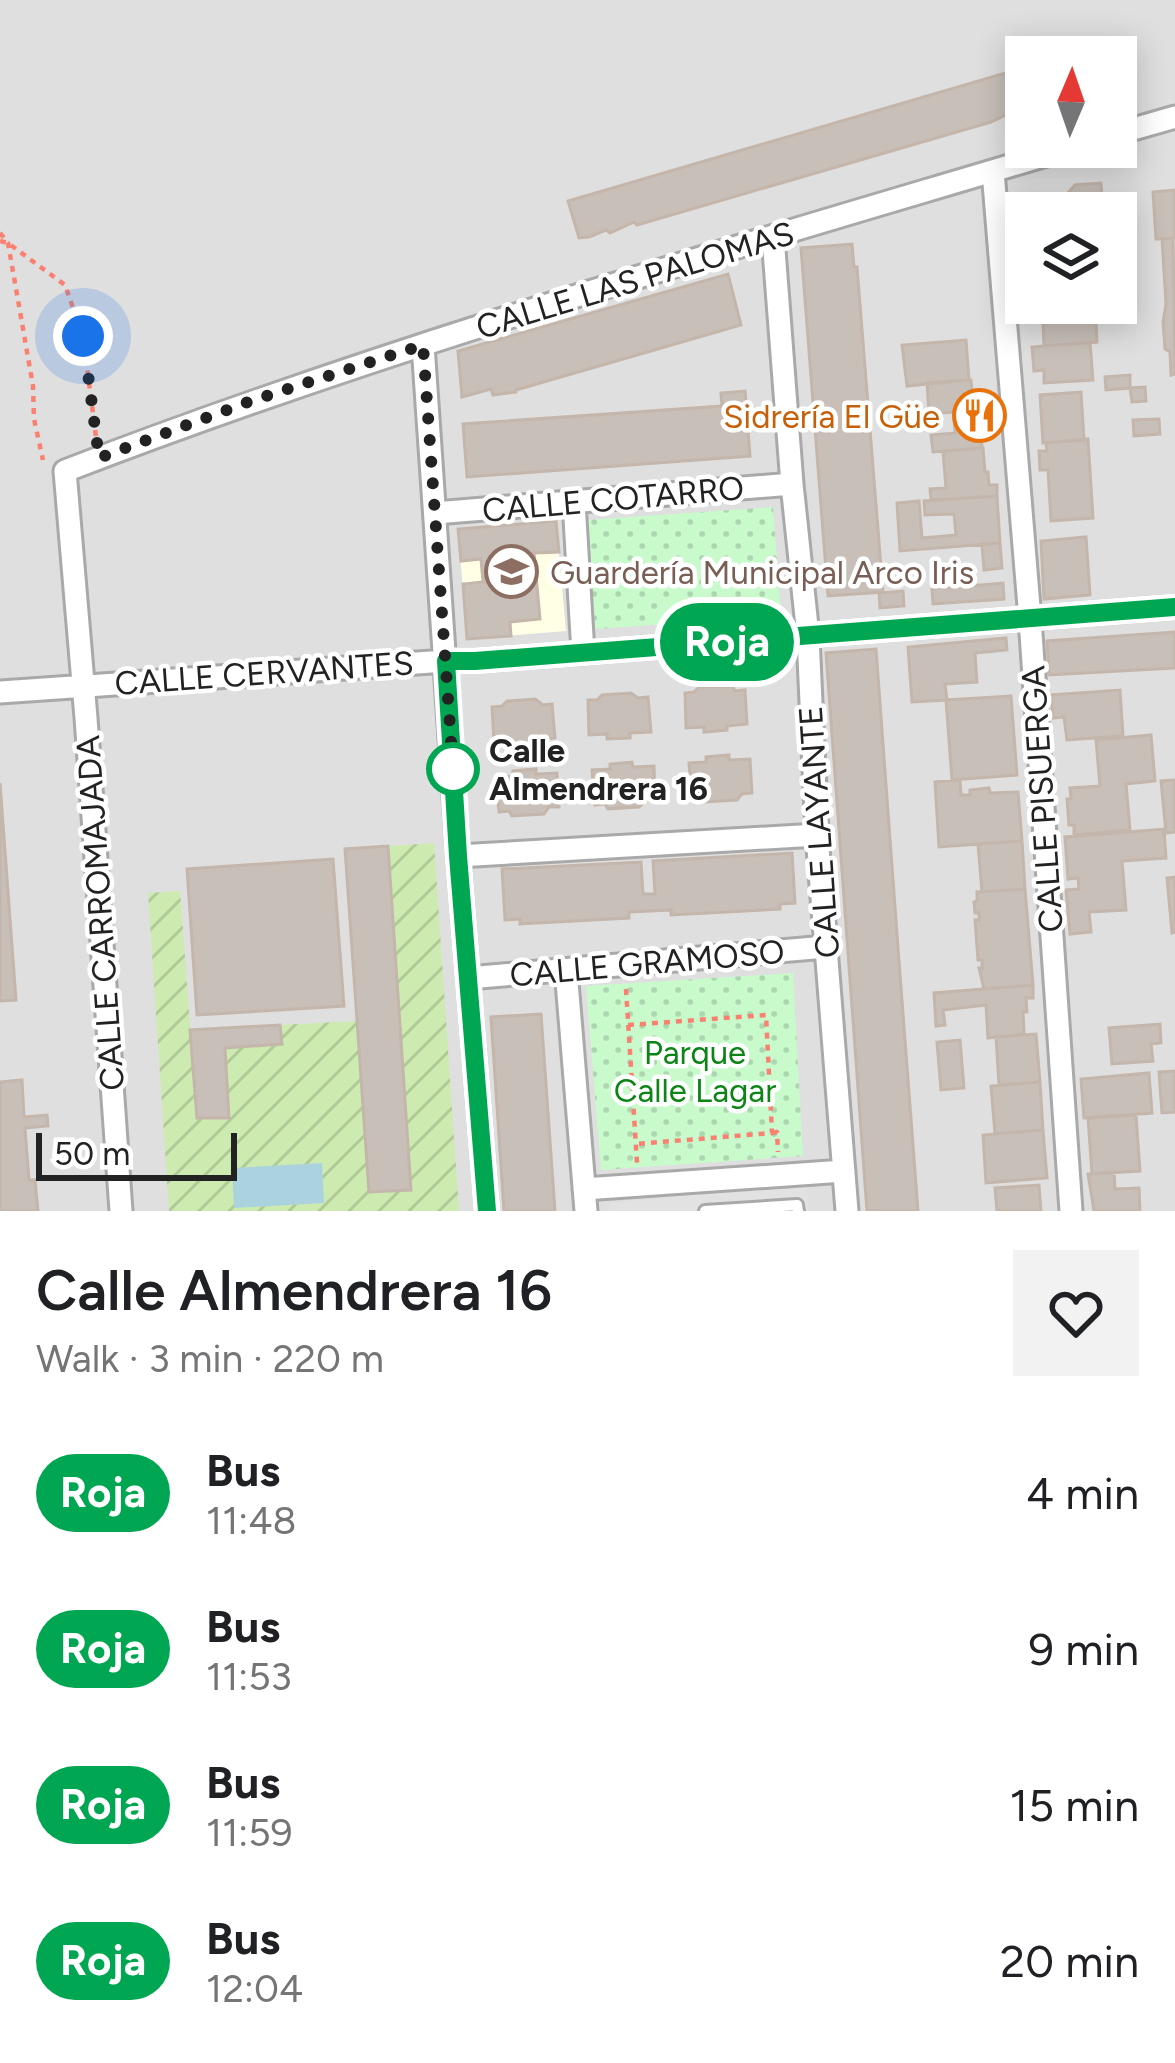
<!DOCTYPE html>
<html lang="en">
<head>
<meta charset="utf-8">
<style>
	:root { --surface:#fff; --page:#f2f2f2; --text:#202124; --muted:#757577 }
	body { margin:0; font-family:Figtree,sans-serif; background:var(--page); color:var(--text); height:100vh; display:flex; flex-direction:column; font-size:45px; white-space:nowrap }
	* { box-sizing:border-box; margin:0 }
	p { font-size:39px; color:var(--muted) }
	.icon { flex:none; width:66px; height:66px; fill:none; stroke:currentColor; stroke-width:2; stroke-linecap:round; stroke-linejoin:round }
	.map { position:relative; height:1211px; overflow:hidden }
	.drawer { display:flex; flex-direction:column; background:var(--surface); flex:1 }
	.drawer>* { flex:none }
	.badge { padding:0 24px; border-radius:39px; font-size:42px; line-height:78px }
	.needle { width:78px; rotate:2deg }
	.tools { position:absolute; left:1005px; top:36px; display:grid; gap:24px }
	.tools a { display:grid; place-items:center; width:132px; height:132px; border-radius:0px; background:var(--surface); box-shadow:0 6px 30px #0003; font-size:60px }
	.scale { position:absolute; left:36px; bottom:30px; width:201px; box-sizing:border-box; padding-left:12px; border:6px solid #222; border-top:0; font-size:33px; line-height:42px; white-space:nowrap; color:#222; -webkit-text-stroke:9px #fff; paint-order:stroke }
	.you { position:absolute; width:60px; height:60px; margin:-30px; border:9px solid #fff; border-radius:50%; background:#1a73e8; box-shadow:0 0 0 18px #1a73e833 }
	.map>.badge { position:absolute; translate:-50% -50%; box-shadow:0 0 0 6px #fff }
	.round { display:grid; place-items:center; flex:none; width:126px; height:126px; border-radius:0px; background:var(--page) }
	.head { display:flex; align-items:center; justify-content:space-between; height:204px; padding:0 36px }
	h1 { font-size:57px; font-weight:600; line-height:90px }
	ul { padding:0; list-style:none }
	li { display:flex; align-items:center; gap:36px; height:156px; padding:0 36px }
	li div { flex:1 }
	li b { display:block; font-size:45px }
	li em { font-style:normal }
	li .badge { min-width:132px; font-weight:700; text-align:center }
	.map>svg:first-child { display:block }
	.residential { fill:#e0dfdf; fill-rule:evenodd }
	.education { fill:#ffffe5 }
	.park { fill:url(#park-dots) }
	.garden { fill:url(#garden-furrows) }
	.parking { fill:#e2e2e2 }
	.water { fill:#aad3df }
	.building { fill:#c7bfb8; stroke:#c4b6ab; stroke-width:3 }
	.lines { fill:none; stroke-linecap:round; stroke-linejoin:round }
	.lane-casing { stroke:#a9a9a9; stroke-width:16 }
	.street-casing { stroke:#a9a9a9; stroke-width:27 }
	.path { stroke:#fa8072; stroke-width:4.5; stroke-dasharray:6 6; stroke-linecap:butt }
	.lane { stroke:#fff; stroke-width:10 }
	.street { stroke:#fff; stroke-width:21 }
	.line-casing { stroke:#fff; stroke-width:27 }
	.line { stroke:#00a651; stroke-width:18 }
	.walk { stroke:#222; stroke-width:12; stroke-dasharray:0 21.6 }
	.stop-dot { fill:#fff; stroke:#00a651; stroke-width:6 }
	.labels { text-anchor:middle; dominant-baseline:central; stroke-width:9; stroke-linejoin:round; paint-order:stroke }
	.street-label { font-size:33px; fill:#222; stroke:#fff }
	.food-label { font-size:33px; fill:#c56008; stroke:#fff; text-anchor:end }
	.education-label { font-size:33px; fill:#785e54; stroke:#fff; text-anchor:start }
	.stop-label { font-size:33px; font-weight:bold; fill:#222; stroke:#fff; text-anchor:start }
	.park-label { font-size:33px; fill:#0c8416; stroke:#fff }
</style>
</head>
<body>
<div class="map">
<svg width="1175" height="1211" viewBox="0 0 1175 1211">
	<defs>
		<pattern id="park-dots" width="8" height="8" patternUnits="userSpaceOnUse" patternTransform="scale(3)"><rect width="8" height="8" fill="#c8facc"/><path d="M2 2h.1M6 6h.1" fill="none" stroke="#acd6af" stroke-width="1.8" stroke-linecap="round"/></pattern>
		<pattern id="garden-furrows" width="10" height="10" patternUnits="userSpaceOnUse" patternTransform="scale(3)"><rect width="10" height="10" fill="#cdebb0"/><path d="M-1 1l2-2M0 10L10 0M9 11l2-2" fill="none" stroke="#b0c997"/></pattern>
	</defs>
	<rect width="100%" height="100%" fill="#f2efe9"/>
	<path class="residential" d="M0 0H1175V1211H0ZM1026 57H1116V147H1026ZM1026 213H1116V303H1026Z"/>
	<path class="education" d="M556 521 566 631 467 639 458 529Z"/>
	<path class="park" d="M773 507 781 616 595 629 587 520Z
		M793 973 803 1156 601 1170 586 986Z"/>
	<path class="garden" d="M434 843 459 1211H169L148 893 180 891 197 1118 229 1117 225 1048 281 1044 280 1025 357 1021 369 1192 410 1190 388 846Z"/>
	<path class="parking" d="M806 1185 809 1211H610L609 1203Z"/>
	<path class="water" d="M322 1163 324 1203 234 1208 232 1168Z"/>
	<path class="building" d="M1026 67 1024 111 1017 114 1014 111 991 122 637 225 634 222 610 233 606 230 589 237 579 238 568 201Z
		M1101 183 1103 213H1050L1075 185Z
		M1175 190V238L1156 239 1153 192Z
		M1173 238 1175 374 1171 375 1170 352 1165 349 1163 322 1166 304 1162 239Z
		M852 244 854 267H857L883 592 828 596 801 248Z
		M728 274 741 325 516 390V392L493 395 491 389 462 397 458 351Z
		M1042 303H1096L1097 318 1043 322Z
		M1104 317V321H1096L1097 342 1044 346 1043 322Z
		M966 340 969 380 907 386 902 345Z
		M1090 342 1093 380 1044 383V370L1034 371 1032 347Z
		M1130 375V388L1106 390 1105 377Z
		M971 380 972 391H978L982 448 933 452 931 435 955 433 954 412 929 414 927 383Z
		M1145 387 1146 401 1132 402 1130 388Z
		M745 391 750 456 467 477 463 424 722 406 721 393Z
		M1081 392 1084 440 1043 443 1040 395Z
		M1159 419 1160 434 1134 436 1133 420Z
		M1088 439 1093 518 1051 521 1048 470H1040L1039 451H1047L1046 443Z
		M983 448 985 472H988L989 485H997V496L931 500 930 489 946 488 943 451Z
		M997 496 1000 543 900 551 897 503 919 501 922 538 956 535 954 514 925 515 924 501Z
		M556 521 559 552 534 553 540 619 510 622 511 636 467 639 463 584 483 582 481 559 461 561 458 529Z
		M1086 537 1090 595 1044 599 1041 541Z
		M1000 543 1002 568 984 570 982 544Z
		M1003 583 1004 599 933 604 932 589Z
		M903 591 904 606 880 608 879 593Z
		M1175 632V668L1049 675 1047 641Z
		M1006 638 1007 650 975 653 977 682 945 684 947 700 912 702 908 647Z
		M876 649 899 961 918 1211H867L826 653Z
		M727 686H732L735 691 745 690 747 724 727 726V730L704 732V727L686 728 685 693 694 692 699 687Z
		M1120 690 1123 736 1067 740 1064 717 1053 718 1051 695Z
		M631 693 638 698 648 697 651 732 630 733V738L607 739V734L589 735 588 700H597L602 695Z
		M1011 696 1017 775 952 780 946 700Z
		M535 699 543 705 552 704 555 738 534 740 535 744 512 746 511 741 494 742 492 707 502 706 507 701Z
		M1151 735 1155 781 1126 784 1130 830 1074 835V825H1069L1067 799H1071L1070 788 1100 786 1096 740Z
		M729 755V760L750 759 752 793 742 794 737 800 705 802 702 797 692 798 689 763 706 762V757Z
		M632 762 633 767 654 766 655 800 646 801 639 807 608 809 605 804 595 805 592 770 610 769V764Z
		M536 769V774L557 773 559 807H549L544 814 512 816 509 811 499 812 496 777 513 776V771Z
		M960 780 961 795H970V790L989 788 990 793 1018 792 1022 841 939 847 935 782Z
		M1175 780V832L1166 833 1161 781Z
		M0 783 16 1000 0 1001Z
		M1164 829 1166 858 1122 861 1126 910 1089 912 1091 932 1070 934 1066 890 1079 889 1078 878 1068 879 1065 837Z
		M1022 841 1025 889 982 892 978 844Z
		M388 846 411 1190 369 1192 345 849Z
		M792 853 795 903 780 904V909L671 915V910L629 912V918L520 924V919L505 920 502 869 641 862 643 894H655L653 861Z
		M333 859 344 1006 197 1015 187 869Z
		M1175 877V932L1172 933 1167 878Z
		M1025 889 1033 985 984 989 979 968H982V960H978L975 920H979V913H975L974 902 977 901V892Z
		M1033 985V998H1026L1027 1012H1023L1024 1034 988 1038 986 1005 943 1010 945 1025 936 1026 934 993Z
		M541 1014 555 1211H504L491 1017Z
		M1160 1024 1161 1043 1151 1044 1153 1061 1112 1064 1109 1028Z
		M280 1025 282 1044 225 1048 229 1118H197L190 1030Z
		M1036 1034 1040 1082 999 1085 996 1037Z
		M960 1040 964 1088 941 1090 937 1042Z
		M1175 1071V1112L1162 1113 1159 1072Z
		M1149 1073 1152 1113 1084 1118 1081 1079Z
		M22 1080 24 1117 47 1115 48 1126 25 1128 29 1180H35L38 1211H0V1082Z
		M1040 1082 1043 1130 995 1134 991 1086Z
		M1136 1115 1140 1171 1092 1174 1088 1118Z
		M1043 1130 1047 1178 986 1183 983 1135Z
		M1114 1172 1115 1189 1139 1188 1140 1211H1094L1088 1174Z
		M1039 1185 1041 1211H997L995 1188Z"/>
	<g class="lines">
		<defs>
			<path id="lane" d="M705 1211 797 1205 798 1211"/>
			<path id="street" d="M1116 134 1175 117
				M993 171 1030 619 1071 1211
				M773 237 792 484 808 636 817 835 847 1211
				M423 345 458 856 487 1211
				M574 502 583 653
				M435 513 792 484
				M0 692 446 661H475L1175 607
				M458 856 817 835
				M566 970 586 1211
				M468 978 826 947
				M584 1189 844 1171
				M121 1211 86 718 65 471C394 344 735 248 1073 147"/>
		</defs>
		<use href="#lane" class="lane-casing"/>
		<use href="#street" class="street-casing"/>
		<path class="path" d="M0 233 8 243 33 386 34 419 43 460
			M0 241 8 243 65 285 83 336 96 437
			M626 989 637 1163
			M628 1025 766 1015 772 1133 636 1144
			M772 1133 777 1132 778 1152"/>
		<use href="#lane" class="lane"/>
		<use href="#street" class="street"/>
	</g>
	<g class="lines">
		<defs>
			<path id="line" d="M487 1211 458 856 446 661H475L1175 607"/>
		</defs>
		<use href="#line" class="line-casing"/>
		<use href="#line" class="line"/>
		<path class="walk" d="M83 336 99 458 251 401 423 345 453 769"/>
	</g>
	<defs>
		<symbol id="restaurant-ring" viewBox="-11 -11 22 22"><circle r="9.5" fill="#fff" stroke="#e8710a" stroke-width="1.5"/><path d="M-5-6h1v4h1v-4h1v4h1v-4h1v5L-1.5 .5V6h-2V.5L-5-1ZM5-6V6H3V1.5H1.5Q1.5-4 5-6Z" fill="#e8710a"/></symbol>
		<symbol id="school-ring" viewBox="-11 -11 22 22"><circle r="9.5" fill="#fff" stroke="#8d6e63" stroke-width="1.5"/><path d="M0-5L7-2L0 1L-7-2ZM-4 1L0 2.5L4 1V4Q0 6-4 4Z" fill="#8d6e63"/></symbol>
	</defs>
	<g fill-rule="evenodd">
		<use href="#restaurant-ring" x="950" y="386" width="59" height="59"/>
		<use href="#school-ring" x="482" y="542" width="59" height="59"/>
	</g>
	<circle class="stop-dot" cx="453" cy="769" r="24"/>
	<g class="labels">
		<g class="street-label">
			<text transform="translate(635 280) rotate(-17)">CALLE LAS PALOMAS</text>
			<text transform="translate(613 499) rotate(-5)">CALLE COTARRO</text>
			<text transform="translate(264 673) rotate(-4)">CALLE CERVANTES</text>
			<text transform="translate(1042 799) rotate(-94)">CALLE PISUERGA</text>
			<text transform="translate(819 832) rotate(-94)">CALLE LAYANTE</text>
			<text transform="translate(100 913) rotate(-94)">CALLE CARROMAJADA</text>
			<text transform="translate(647 963) rotate(-5)">CALLE GRAMOSO</text>
		</g>
		<g class="food-label">
			<text x="940" y="416">Sidrería El Güe</text>
		</g>
		<g class="education-label">
			<text x="550" y="572">Guardería Municipal Arco Iris</text>
		</g>
		<g class="stop-label">
			<text x="489" y="750">Calle<tspan x="489" dy="38">Almendrera 16</tspan></text>
		</g>
		<g class="park-label">
			<text x="695" y="1052">Parque<tspan x="695" dy="38">Calle Lagar</tspan></text>
		</g>
	</g>
</svg>
<div class="tools">
<a><svg class="needle" viewBox="-14 -14 28 28"><path d="M0-13l5 13h-10z" fill="#e53935"/><path d="M0 13l5-13h-10z" fill="#757577"/></svg></a>
<a><svg class="icon" aria-label="layers" viewBox="0 0 24 24"><path d="M12 4l9 5-9 5-9-5zM3 14l9 5 9-5"/></svg></a>
</div>
<div class="scale">50 m</div>
<div class="you" style="left:83px;top:336px"></div>
<b class="badge" style="left:727px;top:642px;background:#00a651;color:#fff">Roja</b>
</div>
<section class="drawer">
<div class="head"><div><h1>Calle Almendrera 16</h1><p>Walk · 3 min · 220 m</p></div><a class="round"><svg class="icon" aria-label="heart" viewBox="0 0 24 24"><path d="M12 20l-8-8c-3-5 5-10 8-4 3-6 11-1 8 4z"/></svg></a></div>
<ul>
<li><span class="badge" style="background:#00a651;color:#fff">Roja</span><div><b>Bus</b><p>11:48</p></div><em>4 min</em></li>
<li><span class="badge" style="background:#00a651;color:#fff">Roja</span><div><b>Bus</b><p>11:53</p></div><em>9 min</em></li>
<li><span class="badge" style="background:#00a651;color:#fff">Roja</span><div><b>Bus</b><p>11:59</p></div><em>15 min</em></li>
<li><span class="badge" style="background:#00a651;color:#fff">Roja</span><div><b>Bus</b><p>12:04</p></div><em>20 min</em></li>
</ul>
</section>
</body>
</html>
